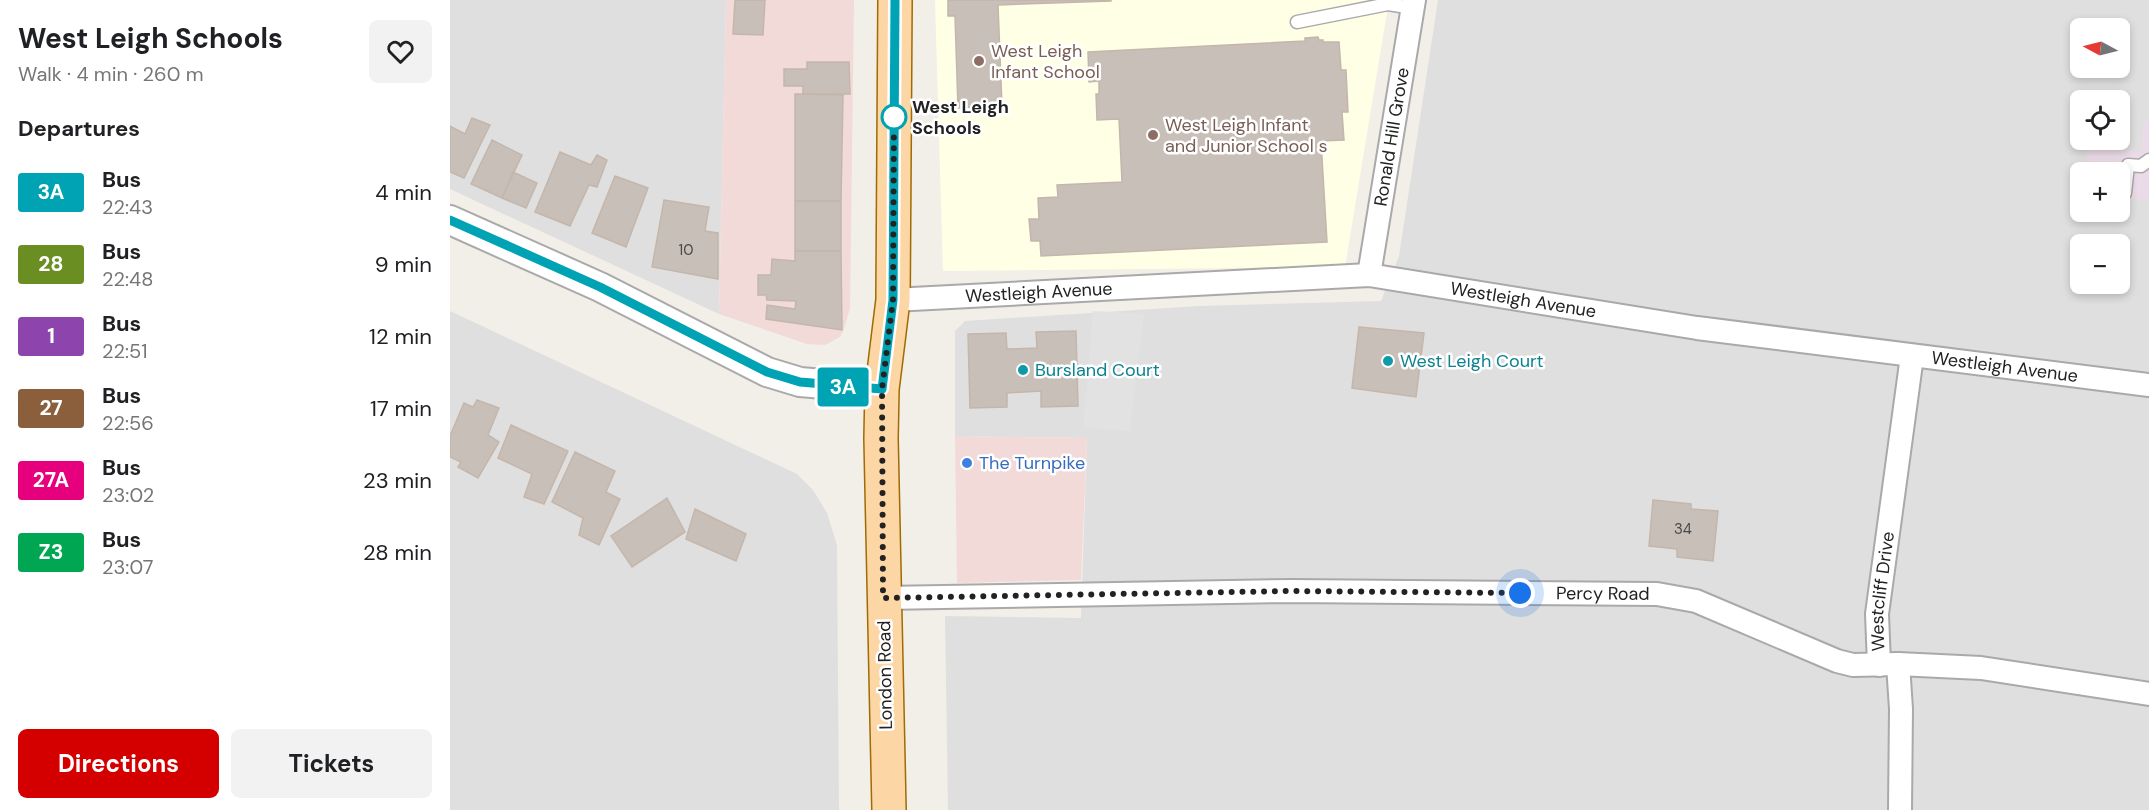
<!DOCTYPE html>
<html lang="en">
<head>
<meta charset="utf-8">
<style>
	:root { --surface:#fff; --page:#f2f2f2; --text:#202124; --muted:#757577; --accent:#d40000 }
	body { margin:0; font-family:"DM Sans",sans-serif; background:var(--page); color:var(--text); height:100vh; display:flex; flex-direction:column; font-size:22px; white-space:nowrap }
	* { box-sizing:border-box; margin:0 }
	p { font-size:20px; color:var(--muted) }
	.icon { flex:none; width:33px; height:33px; fill:none; stroke:currentColor; stroke-width:2; stroke-linecap:round; stroke-linejoin:round }
	.map { position:relative; flex:1; overflow:hidden }
	.sheet { display:flex; flex-direction:column; background:var(--surface); width:450px }
	.sheet>* { flex:none }
	.badge { padding:0 12px; border-radius:4px; font-size:21px; line-height:39px }
	.needle { width:39px; rotate:277deg }
	.buttons { position:absolute; left:1620px; top:18px; display:grid; gap:12px }
	.buttons a { display:grid; place-items:center; width:60px; height:60px; border-radius:9px; background:var(--surface); box-shadow:0 3px 9px #0003; font-size:30px }
	.you { position:absolute; width:30px; height:30px; margin:-15px; border:4px solid #fff; border-radius:50%; background:#1a73e8; box-shadow:0 0 0 9px #1a73e833 }
	.map>.badge { position:absolute; translate:-50% -50%; box-shadow:0 0 0 3px #fff }
	h2 { padding:0 18px; font-size:22px; line-height:54px }
	.round { display:grid; place-items:center; flex:none; width:63px; height:63px; border-radius:9px; background:var(--page) }
	.head { display:flex; align-items:center; justify-content:space-between; height:102px; padding:0 18px }
	h1 { font-size:28px; font-weight:700; line-height:45px }
	.button { display:flex; gap:12px; margin-top:auto; padding:12px 18px }
	.button a { flex:1; height:69px; border-radius:9px; background:var(--accent); color:#fff; font-size:24px; font-weight:700; line-height:69px; text-align:center }
	.button a+a { background:var(--page); color:var(--text) }
	ul { padding:0; list-style:none }
	li { display:flex; align-items:center; gap:18px; height:72px; padding:0 18px }
	li div { flex:1 }
	li b { display:block; font-size:22px }
	li em { font-style:normal }
	li .badge { min-width:66px; font-weight:700; text-align:center }
	main { display:flex; flex:1; min-height:0 }
	.map>svg:first-child { display:block }
	.residential { fill:#e0dfdf; fill-rule:evenodd }
	.commercial { fill:#f2dad9 }
	.industrial { fill:#ebdbe8 }
	.education { fill:#ffffe5 }
	.parking { fill:#e2e2e2 }
	.building { fill:#c7bfb8; stroke:#c4b6ab; stroke-width:1.5 }
	.lines { fill:none; stroke-linecap:round; stroke-linejoin:round }
	.service-casing { stroke:#a9a9a9; stroke-width:15 }
	.minor-casing { stroke:#a9a9a9; stroke-width:26 }
	.tertiary-casing { stroke:#a9a9a9; stroke-width:32 }
	.primary-casing { stroke:#a06b00; stroke-width:36 }
	.service { stroke:#fff; stroke-width:12 }
	.minor { stroke:#fff; stroke-width:22 }
	.tertiary { stroke:#fff; stroke-width:28 }
	.primary { stroke:#fcd6a4; stroke-width:33 }
	.line-casing { stroke:#fff; stroke-width:14 }
	.line { stroke:#00a3b4; stroke-width:9 }
	.walk { stroke:#222; stroke-width:6; stroke-dasharray:0 10.8 }
	.education-dot { fill:#8d6e63; stroke:#fff; stroke-width:2 }
	.stop-dot { fill:#fff; stroke:#00a3b4; stroke-width:3 }
	.culture-dot { fill:#0f9aa8; stroke:#fff; stroke-width:2 }
	.shop-dot { fill:#3f7fe0; stroke:#fff; stroke-width:2 }
	.labels { text-anchor:middle; dominant-baseline:central; stroke-width:5; stroke-linejoin:round; paint-order:stroke }
	.number-label { font-size:15px; fill:#4b4948 }
	.education-label { font-size:18px; fill:#785e54; stroke:#fff; text-anchor:start }
	.stop-label { font-size:18px; font-weight:bold; fill:#222; stroke:#fff; text-anchor:start }
	.street-label { font-size:18px; fill:#222; stroke:#fff }
	.culture-label { font-size:18px; fill:#0d838f; stroke:#fff; text-anchor:start }
	.shop-label { font-size:18px; fill:#366cbe; stroke:#fff; text-anchor:start }
</style>
</head>
<body>
<main>
<section class="sheet">
<div class="head"><div><h1>West Leigh Schools</h1><p>Walk · 4 min · 260 m</p></div><a class="round"><svg class="icon" aria-label="heart" viewBox="0 0 24 24"><path d="M12 20l-8-8c-3-5 5-10 8-4 3-6 11-1 8 4z"/></svg></a></div>
<h2>Departures</h2>
<ul>
<li><span class="badge" style="background:#00a3b4;color:#fff">3A</span><div><b>Bus</b><p>22:43</p></div><em>4 min</em></li>
<li><span class="badge" style="background:#6b8e23;color:#fff">28</span><div><b>Bus</b><p>22:48</p></div><em>9 min</em></li>
<li><span class="badge" style="background:#8e44ad;color:#fff">1</span><div><b>Bus</b><p>22:51</p></div><em>12 min</em></li>
<li><span class="badge" style="background:#8b5e3c;color:#fff">27</span><div><b>Bus</b><p>22:56</p></div><em>17 min</em></li>
<li><span class="badge" style="background:#e6007e;color:#fff">27A</span><div><b>Bus</b><p>23:02</p></div><em>23 min</em></li>
<li><span class="badge" style="background:#00a651;color:#fff">Z3</span><div><b>Bus</b><p>23:07</p></div><em>28 min</em></li>
</ul>
<div class="button"><a>Directions</a><a>Tickets</a></div>
</section>
<div class="map">
<svg width="1699" height="810" viewBox="0 0 1699 810">
	<rect width="100%" height="100%" fill="#f2efe9"/>
	<path class="residential" d="M0 0H276L269 314 0 189Z
		M988 0H1699V810H498L495 616 631 618 637 438 505 436V331L515 321 748 306 931 301 949 256ZM1630 28H1670V68H1630ZM1630 100H1670V140H1630ZM1630 172H1670V212H1630ZM1630 244H1670V284H1630Z
		M0 311 347 474 363 490 377 513 387 545 389 810H0Z"/>
	<path class="commercial" d="M276 0H404L400 308 394 329 390 337 375 345 357 344 269 314Z
		M505 436 637 438 631 580 507 583Z"/>
	<path class="industrial" d="M1694 121 1699 122V200L1670 197V172H1635L1638 147 1691 152Z"/>
	<path class="education" d="M485 0H939L895 267 493 271Z"/>
	<path class="parking" d="M643 311 694 314 680 431 633 428Z"/>
	<path class="building" d="M285 0H315L313 35 283 34Z
		M498 0H661V1L548 5 552 106 508 108 505 16H498Z
		M868 37 869 40H873V42H889L891 70H896L898 112H892L894 140 871 141 877 242 591 256 590 241H581L579 219H589L588 198 608 197 607 185 672 182 669 119 647 120 646 94H649V81L639 82 638 52 855 41V38Z
		M357 62H399L400 94H353V86H334V69H357Z
		M345 94 393 95 391 201H345Z
		M22 118 40 125 14 178 0 172V126L15 134Z
		M42 140 72 155 52 198 21 184Z
		M110 152 141 165 147 155 157 160 147 187 139 185 120 226 85 212Z
		M63 172 87 183 76 208 52 198Z
		M165 176 198 188 176 247 142 233Z
		M214 200 259 207 255 231 268 233V279L202 267Z
		M345 201H391V251H345Z
		M345 251H391L392 330 316 319 317 305 345 309 346 301 317 300 316 295H308V275H321L322 259 345 261Z
		M909 327 974 333 966 397 902 388Z
		M626 331 628 406 591 407V391L557 393V407L520 408 518 334 556 333 557 349 587 348 586 332Z
		M27 400 49 408 38 435 49 442 28 478 8 467 11 462 0 457V436L14 403 23 407Z
		M61 425 118 451 94 504 74 497 82 474 48 458Z
		M125 452 165 471 156 492 170 499 149 545 129 535 133 518 102 502Z
		M217 498 235 532 182 567 161 536Z
		M1203 500 1241 504V509L1268 511 1263 561 1227 557V549L1199 546Z
		M245 509 296 534 286 561 236 539Z"/>
	<g class="lines">
		<defs>
			<path id="service" d="M847 22 938 4 963 8
				M1675 193 1678 165 1691 166 1699 160"/>
			<g id="minor">
				<path id="s1" d="M919 275 964 0"/>
				<path id="s2" d="M443 300 919 275 1247 328 1699 385"/>
				<path id="s3" d="M433 598 841 591 1207 594 1246 601 1387 661 1403 665 1448 664 1531 668 1699 694"/>
				<path d="M1448 664 1451 709 1450 810"/>
				<path id="s4" d="M1429 665 1427 614 1462 356"/>
			</g>
			<path id="tertiary" d="M0 220 150 287 317 372 350 382 432 389"/>
			<path id="primary" d="M439 810 431 438 432 389 443 300 445 0"/>
		</defs>
		<use href="#service" class="service-casing"/>
		<use href="#minor" class="minor-casing"/>
		<use href="#tertiary" class="tertiary-casing"/>
		<use href="#primary" class="primary-casing"/>
		<use href="#service" class="service"/>
		<use href="#minor" class="minor"/>
		<use href="#tertiary" class="tertiary"/>
		<use href="#primary" class="primary"/>
	</g>
	<g class="lines">
		<defs>
			<path id="line" d="M0 220 150 287 317 372 350 382 432 389 443 300 445 0"/>
		</defs>
		<use href="#line" class="line-casing"/>
		<use href="#line" class="line"/>
		<path class="walk" d="M444 117V111L443 300 432 389 433 598 841 591 1070 593"/>
	</g>
	<g class="education-dot">
		<circle cx="529" cy="61" r="6"/>
		<circle cx="703" cy="135" r="6"/>
	</g>
	<circle class="stop-dot" cx="444" cy="117" r="12"/>
	<g class="culture-dot">
		<circle cx="938" cy="361" r="6"/>
		<circle cx="573" cy="370" r="6"/>
	</g>
	<circle class="shop-dot" cx="517" cy="463" r="6"/>
	<g class="labels">
		<g class="number-label">
			<text x="236" y="250">10</text>
			<text x="1233" y="529">34</text>
		</g>
		<g class="education-label">
			<text x="541" y="51">West Leigh<tspan x="541" dy="21">Infant School</tspan></text>
			<text x="715" y="125">West Leigh Infant<tspan x="715" dy="21">and Junior School s</tspan></text>
		</g>
		<g class="stop-label">
			<text x="462" y="107">West Leigh<tspan x="462" dy="21">Schools</tspan></text>
		</g>
		<g class="street-label">
			<text stroke="none"><textPath href="#s1" startOffset="140">Ronald Hill Grove</textPath></text>
			<text stroke="none"><textPath href="#s2" startOffset="146">Westleigh Avenue</textPath></text>
			<text stroke="none"><textPath href="#s2" startOffset="633">Westleigh Avenue</textPath></text>
			<text stroke="none"><textPath href="#s2" startOffset="1119">Westleigh Avenue</textPath></text>
			<text stroke="none"><textPath href="#s4" startOffset="74">Westcliff Drive</textPath></text>
			<text stroke="none"><textPath href="#s3" startOffset="720">Percy Road</textPath></text>
			<text transform="translate(435 675) rotate(-91)">London Road</text>
		</g>
		<g class="culture-label">
			<text x="950" y="361">West Leigh Court</text>
			<text x="585" y="370">Bursland Court</text>
		</g>
		<g class="shop-label">
			<text x="529" y="463">The Turnpike</text>
		</g>
	</g>
</svg>
<div class="buttons">
<a><svg class="needle" viewBox="-14 -14 28 28"><path d="M0-13l5 13h-10z" fill="#e53935"/><path d="M0 13l5-13h-10z" fill="#757577"/></svg></a>
<a><svg class="icon" aria-label="locate" viewBox="0 0 24 24"><circle cx="12" cy="12" r="6"/><path d="M12 2v4M12 18v4M2 12h4M18 12h4"/></svg></a>
<a>+</a>
<a>−</a>
</div>
<div class="you" style="left:1070px;top:593px"></div>
<b class="badge" style="left:393px;top:387px;background:#00a3b4;color:#fff">3A</b>
</div>
</main>
</body>
</html>
